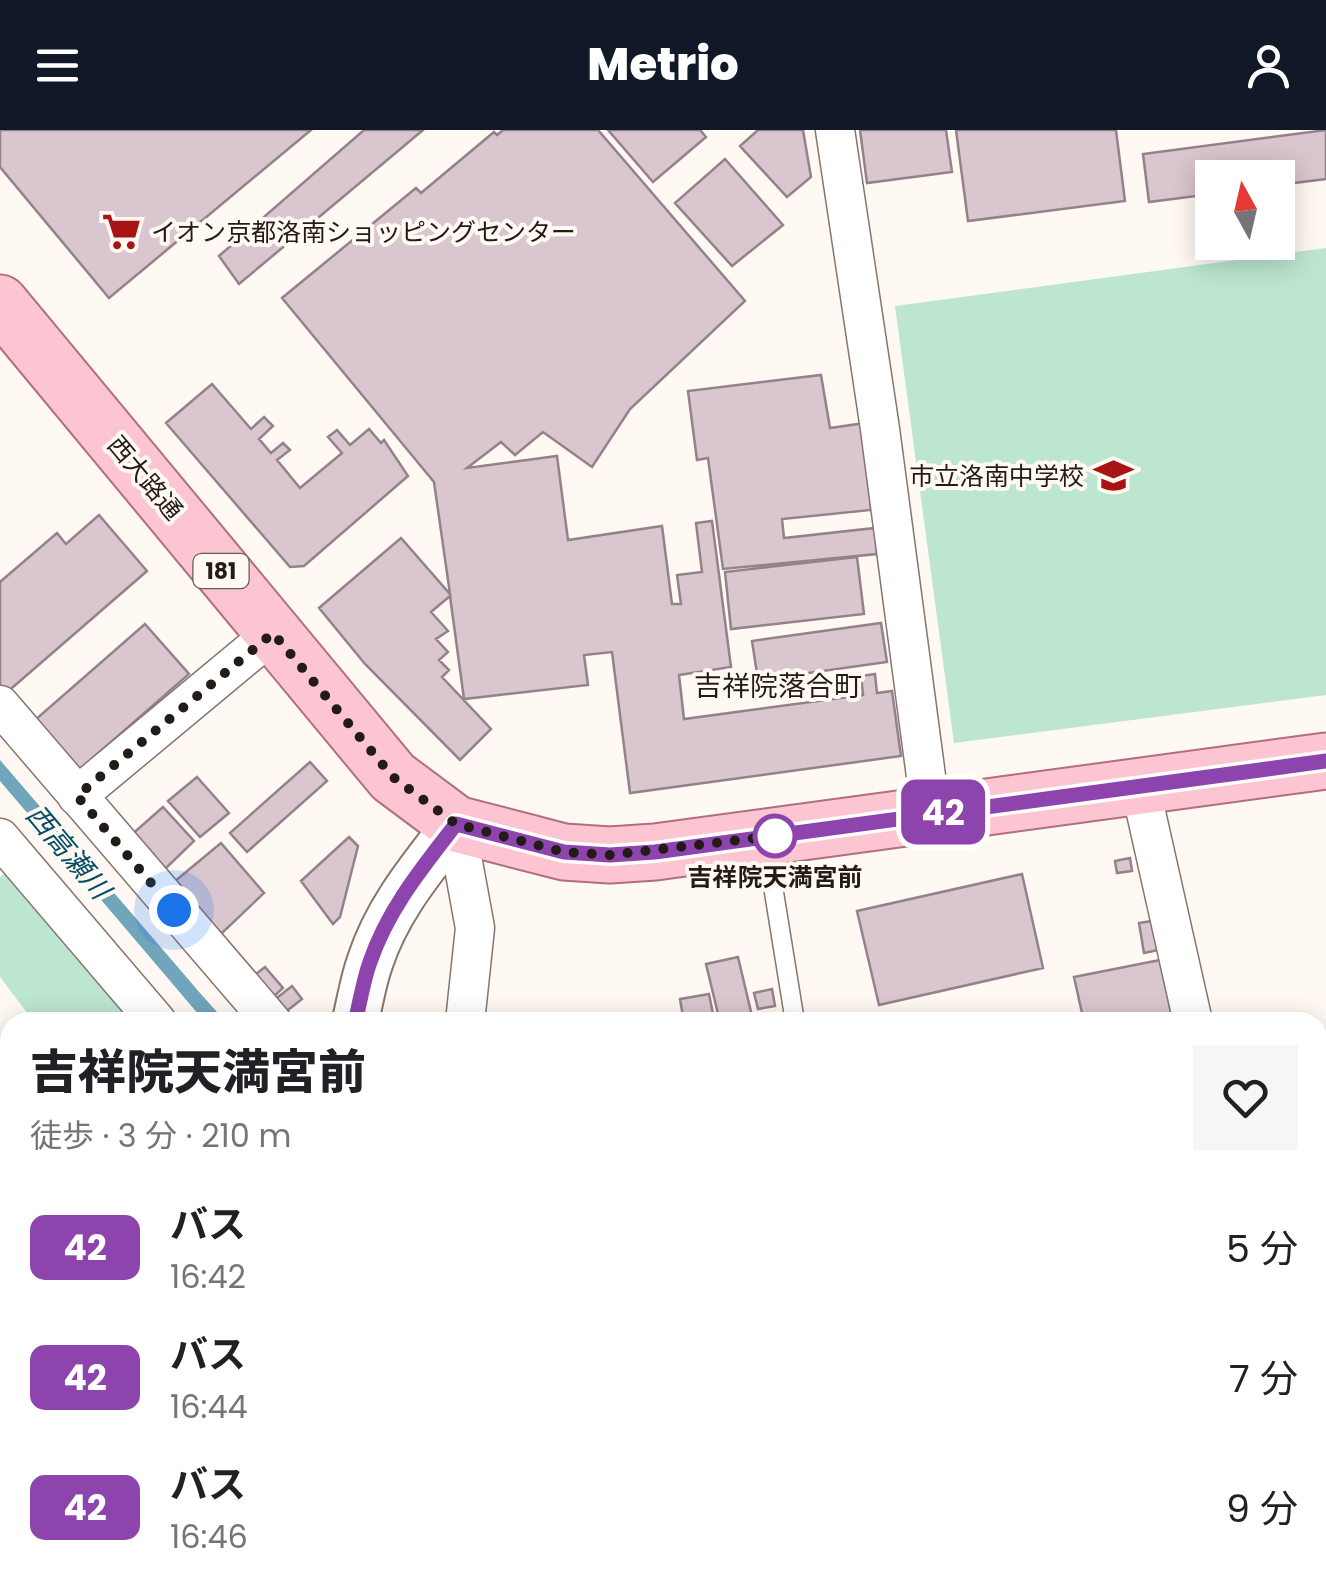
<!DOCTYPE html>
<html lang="ja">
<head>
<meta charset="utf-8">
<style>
	:root { --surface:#fff; --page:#f6f6f6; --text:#202124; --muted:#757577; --accent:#111827 }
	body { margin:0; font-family:Poppins,"Noto Sans JP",sans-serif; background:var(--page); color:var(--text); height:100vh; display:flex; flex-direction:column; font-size:38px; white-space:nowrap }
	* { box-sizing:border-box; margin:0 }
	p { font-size:32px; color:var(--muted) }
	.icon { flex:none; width:55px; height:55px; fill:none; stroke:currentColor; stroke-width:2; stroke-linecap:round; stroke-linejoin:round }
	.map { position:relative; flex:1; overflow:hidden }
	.panel { position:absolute; left:0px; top:882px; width:1328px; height:582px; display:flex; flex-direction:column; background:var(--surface); border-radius:30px 30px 0 0; box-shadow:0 5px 25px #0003 }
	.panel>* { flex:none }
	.badge { padding:0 20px; border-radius:15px; font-size:35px; line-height:65px }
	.needle { width:65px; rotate:352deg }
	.tools { position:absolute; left:1195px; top:30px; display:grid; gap:20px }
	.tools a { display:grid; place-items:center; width:100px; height:100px; border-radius:0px; background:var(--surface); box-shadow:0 5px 25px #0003; font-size:50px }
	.you { position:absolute; width:50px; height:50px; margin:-25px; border:8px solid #fff; border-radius:50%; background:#1a73e8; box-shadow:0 0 0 15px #1a73e833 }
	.map>.badge { position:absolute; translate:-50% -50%; box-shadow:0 0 0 5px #fff }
	.round { display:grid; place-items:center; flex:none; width:105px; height:105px; border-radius:0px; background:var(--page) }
	.overview { display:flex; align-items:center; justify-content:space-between; height:170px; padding:0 30px }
	h1 { font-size:48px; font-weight:800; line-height:75px }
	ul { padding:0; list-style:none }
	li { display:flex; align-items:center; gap:30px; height:130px; padding:0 30px }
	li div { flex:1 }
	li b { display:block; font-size:38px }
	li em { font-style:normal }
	li .badge { min-width:110px; font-weight:700; text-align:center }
	header { display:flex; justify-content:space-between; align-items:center; height:130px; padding:0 30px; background:var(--accent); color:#fff; font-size:45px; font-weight:800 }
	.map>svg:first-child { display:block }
	.green { fill:#bce6d0 }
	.water { fill:#71a5bc }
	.building { fill:#dac6ce; stroke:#94828a; stroke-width:2.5 }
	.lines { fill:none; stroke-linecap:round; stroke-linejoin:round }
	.service-casing { stroke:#86766d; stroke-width:21 }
	.minor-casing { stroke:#86766d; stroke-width:41 }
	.tertiary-casing { stroke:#86766d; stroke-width:49 }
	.primary-casing { stroke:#b06f7d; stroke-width:59 }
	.service { stroke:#fff; stroke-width:18 }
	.minor { stroke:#fff; stroke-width:38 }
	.tertiary { stroke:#fff; stroke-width:45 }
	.primary { stroke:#fdc4d1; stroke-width:55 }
	.line-casing { stroke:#fff; stroke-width:22 }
	.line { stroke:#8e44ad; stroke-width:15 }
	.walk { stroke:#221b18; stroke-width:10; stroke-dasharray:0 18 }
	.stop-dot { fill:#fff; stroke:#8e44ad; stroke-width:5 }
	.labels { text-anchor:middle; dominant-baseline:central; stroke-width:8; stroke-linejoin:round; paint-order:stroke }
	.shield { fill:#fff8f3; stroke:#645d5a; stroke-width:2.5 }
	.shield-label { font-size:22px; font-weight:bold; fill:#221b18 }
	.poi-label { font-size:25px; fill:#221b18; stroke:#fff8f3; text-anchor:start }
	.street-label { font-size:25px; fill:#221b18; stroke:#fff8f3 }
	.stop-label { font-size:25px; font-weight:bold; fill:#221b18; stroke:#fff8f3 }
	.neighbourhood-label { font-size:28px; fill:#221b18; stroke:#fff8f3 }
	.water-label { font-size:28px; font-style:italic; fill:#034f67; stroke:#fff8f3 }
</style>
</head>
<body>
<header><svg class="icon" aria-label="menu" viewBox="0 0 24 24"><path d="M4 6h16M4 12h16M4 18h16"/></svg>Metrio<svg class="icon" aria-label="person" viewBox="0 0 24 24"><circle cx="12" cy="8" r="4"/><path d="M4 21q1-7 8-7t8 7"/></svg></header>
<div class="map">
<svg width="1326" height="1464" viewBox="0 0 1326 1464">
	<rect width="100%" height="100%" fill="#fff8f3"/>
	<path class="green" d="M1326 118V565L954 613 895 176Z
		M12 737 143 892H34L0 847V747Z"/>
	<path class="water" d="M0 630 200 863 226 892H205L0 651Z"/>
	<path class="building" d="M0 0H311L109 168 0 37Z
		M423 0 239 154 219 126 364 0Z
		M503 0H598L745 171 630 279 592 337 543 302 515 325 501 312 467 338 557 326 568 410 662 396 672 474H681L677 445 702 442 696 393 712 391 731 537 679 545 684 589 863 565 861 546 875 544 877 563 892 561 901 626 630 663 612 522 584 525 588 555 464 569 450 466 431 482 448 501 436 509 448 522 439 530 449 540 442 547 491 599 460 630 365 534 319 478 401 408 450 464 434 352 282 168 416 58 421 63 494 2 497 5Z
		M608 0H700L706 7 653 52Z
		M758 0H803L811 47 787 67 740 16Z
		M860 0H946L952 42 867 53Z
		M956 0H1116L1125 71 968 91Z
		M1326 0V49L1278 55V48H1212V64L1149 72 1143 24Z
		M725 29 783 95 732 136 675 73Z
		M821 245 830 298 865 293 871 380 782 389 784 408 875 398 877 424 723 439 708 328 697 330 688 261Z
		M212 254 251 299 264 287 273 296 259 309 271 323 283 313 290 320 277 330 300 358 342 323 328 307 337 300 350 315 369 299 381 313 384 310 408 346 304 436 290 437 166 293Z
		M99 385 147 441 5 564 0 559V452L57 403 66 414Z
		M857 427 864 484 731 499 725 442Z
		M881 493 887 532 758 550 752 511Z
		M145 494 189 544 71 647 27 597Z
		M310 632 327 651 247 722 230 703Z
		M197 647 229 683 200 707 168 671Z
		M163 677 194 711 163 741 130 706Z
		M349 707 358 716 340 787 333 794 301 751Z
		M221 713 264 763 220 805 174 752Z
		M1130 728 1132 741 1117 743 1115 731Z
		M1022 744 1043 838 879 875 857 781Z
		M1158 790 1163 819 1144 823 1139 793Z
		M738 827 752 886 720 892 706 834Z
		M1160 830 1173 892H1084L1074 847Z
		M265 837 283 858 271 869 252 847Z
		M292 856 302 869 283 884 273 871Z
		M772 859 775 876 758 879 754 863Z
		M709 864 714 889 684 892 680 869Z
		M4 1375 10 1386V1398L0 1403V1377Z
		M10 1420V1444L0 1445V1423Z
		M156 1455H197L157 1461Z
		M291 1455H330V1464H290Z
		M333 1455H408V1464H332Z
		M413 1455H446V1464H414Z
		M453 1455H498V1461L453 1463Z
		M572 1455H622L623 1464H573Z
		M1105 1455H1300L1302 1464H1122Z"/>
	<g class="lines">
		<defs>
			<path id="service" d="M766 713 795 892"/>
			<path id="minor" d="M835 0 880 299 931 684
				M0 575 272 892
				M1140 656 1193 892
				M77 666 273 503
				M456 694 475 798 465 892
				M0 708 157 892
				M0 964 10 962
				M0 1316 10 1310
				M1318 1451 1320 1464
				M520 1455V1464
				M805 1455 807 1464
				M854 1455 872 1464"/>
			<path id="tertiary" d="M355 892C360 873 363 851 370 832 387 779 422 738 456 694
				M243 1455V1464"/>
			<path id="primary" d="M0 173 393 647 456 694 564 722 610 725 655 722 1326 631"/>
		</defs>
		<use href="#service" class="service-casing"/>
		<use href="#minor" class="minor-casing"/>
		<use href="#tertiary" class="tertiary-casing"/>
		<use href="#primary" class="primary-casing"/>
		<use href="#service" class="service"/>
		<use href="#minor" class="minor"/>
		<use href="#tertiary" class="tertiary"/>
		<use href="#primary" class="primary"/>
	</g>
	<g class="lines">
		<defs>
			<path id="line" d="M355 892C360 873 363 851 370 832 388 779 422 738 456 694L564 722 610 725 655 722 1326 631"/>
		</defs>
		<use href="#line" class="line-casing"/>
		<use href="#line" class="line"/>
		<path class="walk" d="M174 780 77 666 273 503 393 647 456 694 564 722 610 725 775 706"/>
	</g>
	<defs>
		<symbol id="supermarket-bare" viewBox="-9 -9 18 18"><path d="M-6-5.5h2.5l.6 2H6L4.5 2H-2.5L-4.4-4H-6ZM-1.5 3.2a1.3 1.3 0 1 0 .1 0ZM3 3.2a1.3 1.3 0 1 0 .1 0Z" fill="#a81414" stroke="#fff8f3" stroke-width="2.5" paint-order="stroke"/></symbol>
		<symbol id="school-bare" viewBox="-9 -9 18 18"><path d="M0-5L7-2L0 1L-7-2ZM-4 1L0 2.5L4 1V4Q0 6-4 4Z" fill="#a81414" stroke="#fff8f3" stroke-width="2.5" paint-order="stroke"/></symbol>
	</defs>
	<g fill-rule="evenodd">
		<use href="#supermarket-bare" x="94" y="74" width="55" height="55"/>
		<use href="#school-bare" x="1086" y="318" width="55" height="55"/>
	</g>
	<circle class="stop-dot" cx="775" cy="706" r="20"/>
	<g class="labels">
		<rect class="shield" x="193.5" y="424" width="55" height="34" rx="8"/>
		<g class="shield-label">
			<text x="221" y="441">181</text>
		</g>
		<g class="poi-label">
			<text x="151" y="102">イオン京都洛南ショッピングセンター</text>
			<text x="1084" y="346" text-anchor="end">市立洛南中学校</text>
		</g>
		<g class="street-label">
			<text transform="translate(145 348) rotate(50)">西大路通</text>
		</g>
		<g class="stop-label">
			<text x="775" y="747">吉祥院天満宮前</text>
		</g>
		<g class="neighbourhood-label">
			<text x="778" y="556">吉祥院落合町</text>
		</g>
		<g class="water-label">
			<text transform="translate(68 722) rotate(50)">西高瀬川</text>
		</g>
	</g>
</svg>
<div class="tools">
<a><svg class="needle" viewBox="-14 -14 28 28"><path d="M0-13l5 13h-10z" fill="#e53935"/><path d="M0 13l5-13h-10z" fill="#757577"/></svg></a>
</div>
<div class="you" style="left:174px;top:780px"></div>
<b class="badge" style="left:943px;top:682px;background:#8e44ad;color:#fff">42</b>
<section class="panel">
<div class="overview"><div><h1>吉祥院天満宮前</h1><p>徒歩 · 3 分 · 210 m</p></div><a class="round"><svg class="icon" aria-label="heart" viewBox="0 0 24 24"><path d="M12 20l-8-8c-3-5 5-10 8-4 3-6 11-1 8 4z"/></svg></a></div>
<ul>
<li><span class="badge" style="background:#8e44ad;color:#fff">42</span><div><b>バス</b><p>16:42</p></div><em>5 分</em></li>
<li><span class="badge" style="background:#8e44ad;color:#fff">42</span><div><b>バス</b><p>16:44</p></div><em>7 分</em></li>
<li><span class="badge" style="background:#8e44ad;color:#fff">42</span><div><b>バス</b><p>16:46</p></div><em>9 分</em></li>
</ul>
</section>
</div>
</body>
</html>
